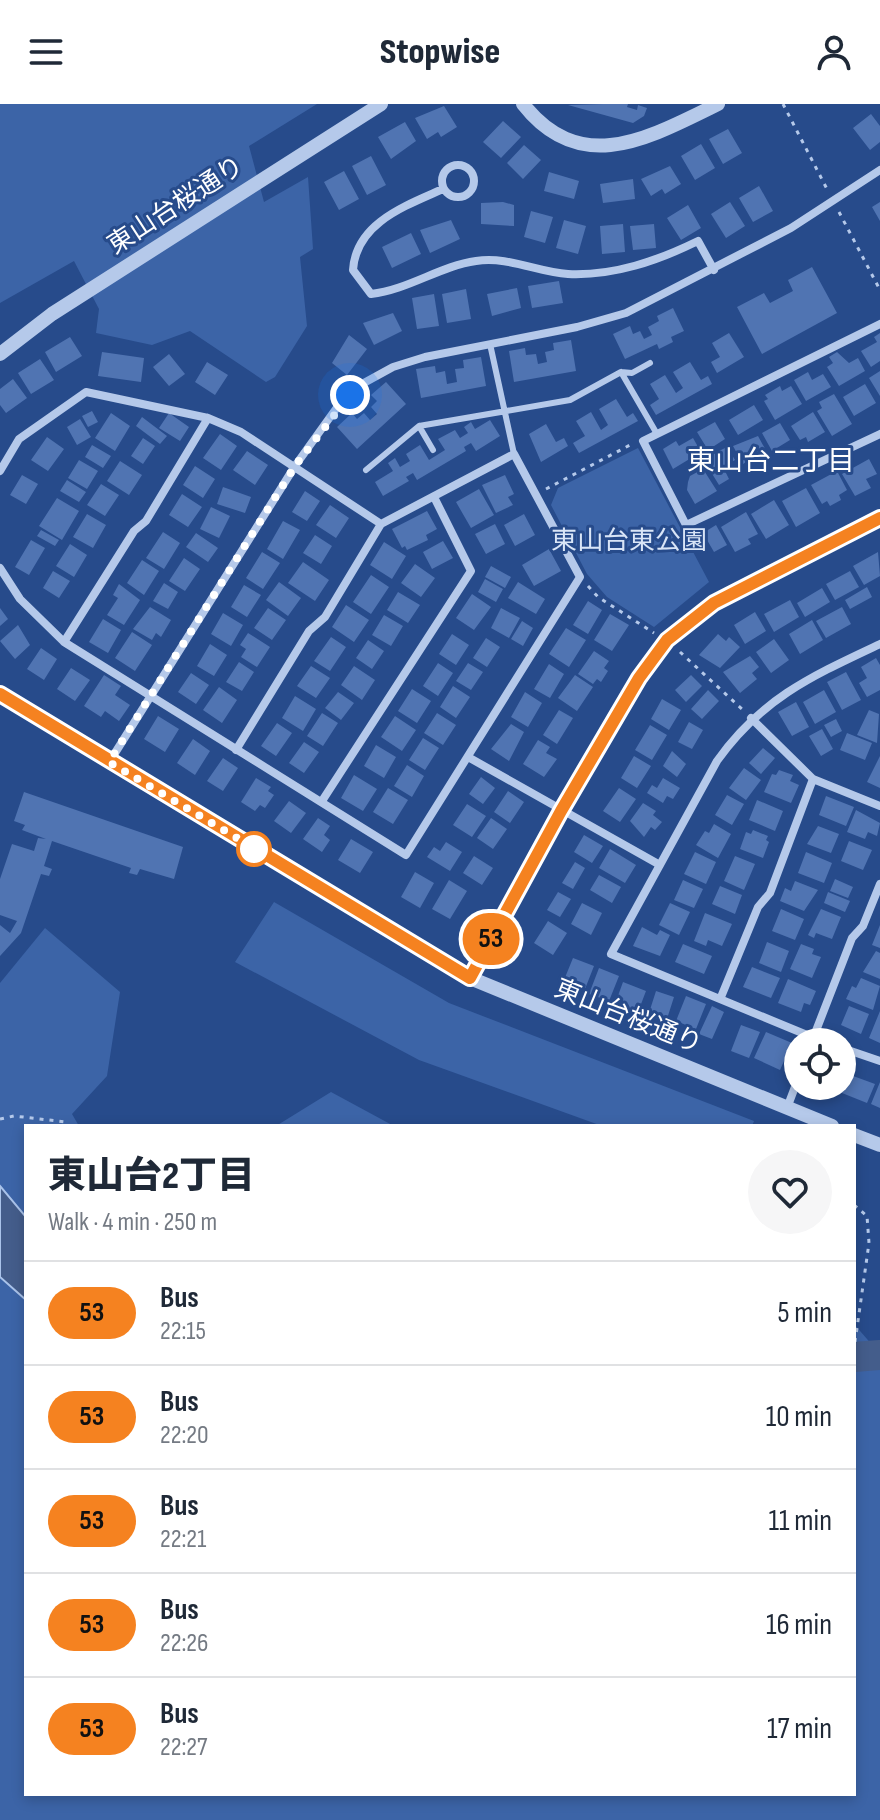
<!DOCTYPE html>
<html lang="en">
<head>
<meta charset="utf-8">
<style>
	:root { --surface:#fff; --page:#f6f6f7; --text:#1f2937; --muted:#747a83; --line:#e0e1e3 }
	body { margin:0; font-family:"Sofia Sans Condensed","Noto Sans JP",sans-serif; background:var(--page); color:var(--text); height:100vh; display:flex; flex-direction:column; font-size:30px; white-space:nowrap }
	* { box-sizing:border-box; margin:0 }
	p { font-size:26px; color:var(--muted) }
	.icon { flex:none; width:44px; height:44px; fill:none; stroke:currentColor; stroke-width:2; stroke-linecap:round; stroke-linejoin:round }
	.map { position:relative; flex:1; overflow:hidden }
	.panel { position:absolute; left:24px; top:1020px; width:832px; height:672px; display:flex; flex-direction:column; background:var(--surface); border-radius:0px; box-shadow:0 4px 12px #0003 }
	.panel>* { flex:none }
	.badge { padding:0 16px; border-radius:26px; font-size:28px; line-height:52px }
	.buttons { position:absolute; left:784px; top:924px; display:grid; gap:16px }
	.buttons a { display:grid; place-items:center; width:72px; height:72px; border-radius:50%; background:var(--surface); box-shadow:0 4px 12px #0003; font-size:40px }
	.you { position:absolute; width:40px; height:40px; margin:-20px; border:6px solid #fff; border-radius:50%; background:#1a73e8; box-shadow:0 0 0 12px #1a73e833 }
	.map>.badge { position:absolute; translate:-50% -50%; box-shadow:0 0 0 4px #fff }
	.round { display:grid; place-items:center; flex:none; width:84px; height:84px; border-radius:42px; background:var(--page) }
	.head { display:flex; align-items:center; justify-content:space-between; height:136px; padding:0 24px }
	h1 { font-size:38px; font-weight:800; line-height:60px }
	ul { padding:0; list-style:none }
	li { display:flex; align-items:center; gap:24px; height:104px; padding:0 24px; border-top:2px solid var(--line) }
	li div { flex:1 }
	li b { display:block; font-size:30px }
	li em { font-style:normal }
	li .badge { min-width:88px; font-weight:700; text-align:center }
	header { display:flex; justify-content:space-between; align-items:center; height:104px; padding:0 24px; background:var(--surface); font-size:36px; font-weight:800 }
	.map>svg:first-child { display:block }
	.green { fill:#3c64a7 }
	.water { fill:#445d8b; stroke:#aac3ea; stroke-width:2 }
	.lines { fill:none; stroke-linecap:round; stroke-linejoin:round }
	.river { stroke:#445d8b; stroke-width:30 }
	.building { fill:#5074b2 }
	.path { stroke:#b5c9ea; stroke-width:3; stroke-dasharray:4 6; stroke-linecap:butt }
	.service { stroke:#b5c9ea; stroke-width:6 }
	.minor { stroke:#b5c9ea; stroke-width:8 }
	.tertiary { stroke:#b5c9ea; stroke-width:14 }
	.line-casing { stroke:#fff; stroke-width:18 }
	.line { stroke:#f58220; stroke-width:12 }
	.walk { stroke:#fff; stroke-width:8; stroke-dasharray:0 14.4 }
	.stop-dot { fill:#fff; stroke:#f58220; stroke-width:4 }
	.labels { text-anchor:middle; dominant-baseline:central; stroke-width:6; stroke-linejoin:round; paint-order:stroke }
	.street-label { font-size:26px; fill:#fff; stroke:#274b8b }
	.park-label { font-size:26px; fill:#d9e5f7; stroke:#274b8b }
	.neighbourhood-label { font-size:28px; fill:#fff; stroke:#274b8b }
</style>
</head>
<body>
<header><svg class="icon" aria-label="menu" viewBox="0 0 24 24"><path d="M4 6h16M4 12h16M4 18h16"/></svg>Stopwise<svg class="icon" aria-label="person" viewBox="0 0 24 24"><circle cx="12" cy="8" r="4"/><path d="M4 21q1-7 8-7t8 7"/></svg></header>
<div class="map">
<svg width="880" height="1716" viewBox="0 0 880 1716">
	<rect width="100%" height="100%" fill="#274b8b"/>
	<path class="green" d="M0 0H317L249 42 264 98 308 73 313 145 300 153 307 222 275 273 266 278 190 227 152 241 96 229 99 205 74 157 0 199Z
		M638 344 709 478 654 523 607 493 587 470 551 401 558 384Z
		M274 798 449 899 754 1017 752 1022H602L419 956 235 858Z
		M45 824 120 888 107 972 72 1010 79 1022H26V1690H854V1220L880 1250V1716H0V879Z
		M331 988 392 1021 393 1022H276Z"/>
	<path class="water" d="M0 1082 26 1113V1196L0 1173Z"/>
	<g class="lines">
		<path class="river" d="M854 1253 880 1251"/>
	</g>
	<path class="building" d="M603 0H628L627 3 637 6 638 1 647 4 644 12 633 19 568 1Z
		M444 2 457 23 441 33 438 28 427 35 415 14Z
		M871 10 880 22V38L870 46 853 24Z
		M503 17 521 33 501 54 483 38Z
		M405 18 416 37 391 55 378 33Z
		M728 25 742 49 723 60 709 35Z
		M701 40 715 64 695 76 681 52Z
		M524 41 541 56 523 75 507 59Z
		M371 52 386 81 367 91 352 62Z
		M670 62 681 80 665 90 662 85 651 92 641 75Z
		M344 67 359 95 339 106 324 78Z
		M549 68 579 77 574 95 544 87Z
		M633 75 635 95 603 99 600 80Z
		M759 82 773 107 753 118 739 94Z
		M503 98 514 101V122L481 120V99Z
		M730 98 745 122 726 134 711 110Z
		M880 98V117L872 103Z
		M688 101 701 124 681 136 667 114Z
		M531 107 553 113 545 139 524 133Z
		M451 116 460 135 430 149 420 126Z
		M564 116 586 122 578 150 556 144Z
		M623 120 625 148 602 150 600 122Z
		M654 120 656 144 633 146 630 122Z
		M411 129 421 150 392 164 382 143Z
		M812 163 837 209 762 250 737 203 764 189 770 199 793 187 788 176Z
		M559 177 563 199 532 204 528 182Z
		M517 184 521 204 492 212 487 190Z
		M466 185 471 215 447 219 442 190Z
		M434 190 439 222 417 225 412 194Z
		M673 204 684 227 671 233 673 238 659 245 657 240 625 255 613 230 630 222 633 230 640 227 644 235 652 231 648 223 659 217 657 212Z
		M393 209 402 227 374 241 363 219Z
		M729 229 744 253 717 269 711 258 720 253 712 239Z
		M880 229V257L871 263 861 247 877 238 874 233Z
		M349 231 367 245 347 271 332 259Z
		M70 233 82 252 56 268 45 248Z
		M571 236 576 267 514 278 509 247 525 244 526 251 536 250 538 260 547 258 545 248 554 246 553 239Z
		M102 248 144 254 141 278 98 272Z
		M837 248 849 259 858 254 865 267 839 282 827 263 833 259 829 253Z
		M169 250 185 270 169 282 153 263Z
		M481 253 486 282 421 294 416 265 435 262 436 269 445 267 447 280 457 278 455 265 464 264 463 256Z
		M40 255 54 276 31 290 18 269Z
		M207 258 228 271 215 291 195 278Z
		M690 258 701 276 708 272 712 280 656 311 650 301 659 295 650 280 665 271 676 289 683 284 673 268Z
		M880 267V292L869 274Z
		M808 268 812 276 823 270 831 283 806 297 794 276Z
		M13 275 27 294 6 309 0 301V285Z
		M386 278 406 300 357 345 337 323 352 309 357 315 364 309 370 316 377 310 371 303 377 297 371 291Z
		M865 280 876 299 854 312 843 293Z
		M780 282 782 287 791 282 802 300 775 316 764 297 768 295 765 291Z
		M834 290 852 320 832 332 817 307 822 304 819 298Z
		M616 295 627 313 633 309 638 317 579 349 573 339 585 332 576 317 591 308 601 326 608 321 599 305Z
		M754 301 763 316 738 331 729 316Z
		M92 307 98 318 88 323 82 312Z
		M813 308 825 328 808 338 806 333 800 336 791 322Z
		M111 309 130 322 115 347 95 334Z
		M169 309 189 323 180 337 159 324Z
		M142 313 167 332 160 340 136 322Z
		M80 315 91 333 77 341 67 323Z
		M490 316 500 332 476 347 471 339 464 343 466 347 417 376 413 369 406 373 409 377 383 392 375 378 393 367 388 359 395 354 400 363 410 357 406 350 420 341 429 356 445 346 438 335 455 326 460 334 468 329 464 323 471 318 475 325Z
		M715 318 725 335 708 346 697 328Z
		M780 319 790 336 772 347 762 329Z
		M546 320 556 338 564 334 568 342 541 358 529 330Z
		M220 330 237 342 221 366 203 354Z
		M758 332 769 352 756 360 753 354 743 360 733 342Z
		M47 333 64 345 48 367 31 356Z
		M143 334 155 342 143 360 131 352Z
		M693 334 701 348 673 365 663 345 676 337 679 342Z
		M92 341 111 352 103 364 85 353Z
		M727 343 735 356 723 363 729 375 719 381 703 355Z
		M247 347 268 361 255 381 233 366Z
		M869 355 877 370 866 375 871 384 855 392 842 370Z
		M79 356 98 367 87 385 68 374Z
		M120 357 142 371 129 391 107 377Z
		M195 362 215 375 203 394 183 381Z
		M703 365 717 387 695 400 687 386 688 378 690 372Z
		M837 367 847 386 839 391 841 396 830 402 827 397 822 400 811 381Z
		M22 371 38 380 26 400 10 391Z
		M505 371 514 390 508 393 513 401 496 409 482 381Z
		M67 376 86 388 79 398 60 387Z
		M101 380 119 391 105 412 87 401Z
		M223 383 251 393 245 409 217 400Z
		M806 384 820 409 796 423 782 397Z
		M479 385 494 411 471 424 456 398Z
		M305 387 320 397 307 417 292 408Z
		M182 390 202 403 188 423 169 411Z
		M57 394 79 407 62 436 39 422Z
		M774 396 789 421 766 435 751 410Z
		M330 401 349 414 336 434 316 421Z
		M211 403 230 412 219 434 200 425Z
		M427 407 437 425 426 431 428 436 407 446 405 442 402 444 392 425Z
		M746 408 758 430 748 435 751 440 735 448 721 423Z
		M87 410 106 421 93 444 73 433Z
		M524 410 535 431 515 442 504 421Z
		M283 417 300 426 283 455 267 445Z
		M495 420 505 440 486 450 475 430Z
		M716 421 727 441 714 448 703 429Z
		M41 426 59 436 55 442 37 432Z
		M163 428 180 439 164 465 146 454Z
		M196 429 218 444 208 458 186 443Z
		M315 431 332 442 321 460 303 449Z
		M31 436 45 444 29 471 15 463Z
		M443 437 453 454 432 465 423 448Z
		M384 438 406 452 392 475 370 461Z
		M70 440 87 451 74 473 56 462Z
		M549 445 561 467 534 482 522 461Z
		M262 448 280 459 263 485 246 474Z
		M878 448 880 472 864 481 853 462Z
		M184 454 200 465 185 487 169 477Z
		M142 456 159 467 144 491 127 479Z
		M303 458 329 476 315 497 288 479Z
		M415 460 435 474 421 493 401 479Z
		M491 462 511 473 505 484 485 473Z
		M53 467 70 477 59 494 43 484Z
		M850 467 859 483 835 496 826 480Z
		M371 471 389 483 371 510 353 498Z
		M485 475 503 485 496 498 478 488Z
		M279 478 301 494 288 512 266 496Z
		M518 478 545 495 536 510 508 494Z
		M164 479 178 488 168 505 153 497Z
		M119 480 140 496 124 521 107 511 118 494 113 491Z
		M244 481 261 491 247 513 231 503Z
		M867 483 872 493 850 505 845 496Z
		M822 484 830 498 805 513 797 499Z
		M398 488 420 501 408 519 387 506Z
		M472 490 491 503 474 526 456 514Z
		M790 496 799 513 774 528 764 510Z
		M588 497 602 506 588 530 573 521Z
		M346 501 369 516 354 538 332 523Z
		M150 503 171 516 161 533 156 529 152 536 133 525Z
		M842 503 851 520 826 534 816 517Z
		M0 504 8 515 0 522Z
		M268 504 286 516 272 536 254 524Z
		M501 504 520 514 509 534 491 524Z
		M755 508 766 527 745 540 734 521Z
		M223 509 243 521 231 542 211 530Z
		M610 510 629 521 612 547 594 536Z
		M384 511 403 522 391 542 372 531Z
		M103 515 121 526 108 549 89 538Z
		M812 516 823 536 800 550 789 530Z
		M522 517 533 524 523 542 511 535Z
		M18 521 30 541 15 555 0 537Z
		M566 524 586 536 569 563 549 550Z
		M132 528 152 541 135 567 115 554Z
		M248 529 270 543 257 563 241 553 246 545 240 541Z
		M452 530 469 541 456 561 439 550Z
		M718 530 726 537 729 533 740 543 720 564 699 551Z
		M331 533 346 543 330 567 314 557Z
		M486 534 500 543 487 563 473 554Z
		M774 535 789 556 771 569 756 548Z
		M368 536 384 547 372 565 356 554Z
		M210 540 227 551 214 572 197 562Z
		M41 544 57 555 44 576 27 565Z
		M594 547 609 557 604 564 608 567 601 578 597 575 593 580 578 570Z
		M750 552 759 563 752 569 757 575 740 589 723 568Z
		M876 554 880 561V586L867 593 859 579 867 574 861 563Z
		M239 558 254 568 242 587 226 578Z
		M438 559 453 569 438 592 423 582Z
		M468 559 483 568 471 586 456 577Z
		M549 560 564 570 550 594 534 585Z
		M311 562 330 574 316 594 297 582Z
		M354 562 375 576 362 596 341 581Z
		M71 564 90 576 75 597 57 585Z
		M846 568 861 596 842 606 827 578Z
		M191 569 209 581 196 600 178 588Z
		M104 571 121 582 115 591 130 601 119 617 105 607 101 613 84 602Z
		M575 571 593 583 577 607 558 594Z
		M691 571 702 582 686 598 675 586Z
		M453 582 470 593 456 614 440 603Z
		M219 583 237 596 222 619 203 606Z
		M412 585 431 597 417 619 398 607Z
		M708 586 719 597 702 615 691 605Z
		M824 586 836 608 815 620 803 598Z
		M338 588 354 599 341 616 325 604Z
		M525 588 542 599 528 623 511 613Z
		M295 592 316 605 303 627 282 614Z
		M662 595 681 606 669 626 651 615Z
		M796 598 809 623 792 632 778 608Z
		M559 606 573 614 557 640 543 631Z
		M869 606 879 610 877 639 857 631Z
		M322 609 338 619 323 642 307 632Z
		M437 609 456 621 443 641 424 629Z
		M158 612 179 625 165 648 144 635Z
		M395 612 416 626 402 647 381 633Z
		M836 615 842 627 831 633 824 621Z
		M689 618 703 626 692 645 678 638Z
		M277 619 292 629 276 652 261 642Z
		M511 620 524 628 509 657 491 645Z
		M650 621 667 631 652 656 635 646Z
		M822 625 833 645 821 652 809 632Z
		M847 629 872 639 865 656 840 646Z
		M423 634 439 644 425 666 409 656Z
		M193 635 210 647 195 671 177 659Z
		M538 636 550 643 546 649 557 655 544 673 523 660Z
		M304 638 319 648 304 669 289 659Z
		M376 641 396 653 384 674 364 662Z
		M763 644 775 654 761 670 749 659Z
		M672 647 686 660 677 673 663 662Z
		M634 652 651 662 637 684 621 674Z
		M880 652V684L867 678Z
		M223 654 238 664 223 687 207 677Z
		M407 661 424 672 412 693 394 682Z
		M744 664 761 676 746 696 729 684Z
		M779 666 793 671 790 677 799 681 791 699 764 688 772 670 776 671Z
		M354 671 377 685 363 707 341 694Z
		M481 673 495 684 483 700 469 690Z
		M256 674 271 683 268 687 274 691 265 704 260 701 255 707 241 698Z
		M663 674 680 684 673 695 667 692 663 699 647 689 652 681 657 684Z
		M388 684 408 696 393 720 373 708Z
		M619 684 636 695 620 718 603 707Z
		M508 687 524 698 510 719 494 708Z
		M24 688 183 743 174 775 140 765 137 771 129 769 131 764 52 737 44 762 52 765 49 772 41 770 21 829 0 852V821L10 829 17 817 0 811V775L12 740 34 747 38 734 46 735 22 726 25 721 14 717Z
		M727 691 744 700 732 721 715 711Z
		M826 692 854 703 846 722 819 711Z
		M757 696 783 707 775 727 749 716Z
		M289 697 306 709 291 729 274 717Z
		M643 699 656 707 653 711 662 718 655 726 651 723 644 733 630 717Z
		M467 700 486 712 472 733 453 721Z
		M856 706 880 719 877 732 868 728 865 735 847 728Z
		M318 714 330 722 324 731 330 736 322 748 303 735Z
		M491 714 507 725 493 745 477 734Z
		M714 720 731 730 718 754 696 741 705 727 709 729Z
		M818 722 839 730 831 749 807 740Z
		M753 726 768 732 766 736 769 738 763 754 740 745 746 728 751 730Z
		M584 731 603 742 592 759 574 748Z
		M351 735 373 748 360 769 338 756Z
		M849 737 872 746 863 766 841 757Z
		M446 738 462 748 450 767 427 753 434 743 440 747Z
		M610 745 636 761 625 779 599 764Z
		M695 748 716 758 706 780 684 770Z
		M806 748 832 759 824 779 798 769Z
		M474 752 493 764 482 781 463 769Z
		M735 752 755 760 744 786 724 777Z
		M575 758 585 764 573 785 562 779Z
		M415 768 434 779 420 804 401 793Z
		M599 771 621 783 612 799 590 786Z
		M835 775 853 783 848 794 830 787Z
		M449 776 467 787 450 815 432 805Z
		M683 776 703 785 694 804 674 796Z
		M795 777 818 786 804 807 780 797 785 784 791 787Z
		M720 782 742 791 735 810 712 800Z
		M558 788 571 795 560 813 547 806Z
		M828 788 850 797 845 808 824 799Z
		M582 799 602 809 591 831 571 820Z
		M670 799 690 808 679 831 659 821Z
		M781 805 804 815 795 836 772 827Z
		M821 805 841 813 832 835 816 829 814 834 808 831Z
		M705 809 732 820 722 842 708 836 706 842 694 837Z
		M548 817 567 829 553 851 534 839Z
		M880 821V844L872 841Z
		M642 823 657 831 660 826 670 831 660 852 633 842Z
		M767 838 789 847 781 868 759 859Z
		M683 840 712 852 704 870 675 858Z
		M801 840 814 845 812 850 821 853 812 874 790 865Z
		M876 847 880 849V875L863 868Z
		M573 854 594 862 585 885 564 876Z
		M752 863 780 874 771 894 743 883Z
		M599 864 619 872 609 897 589 890Z
		M861 874 880 882 873 906 846 895 852 882 856 884Z
		M788 875 816 887 810 901 804 899 801 908 778 899Z
		M623 878 646 887 638 908 615 900Z
		M656 887 674 893 666 918 648 912Z
		M686 892 706 900 696 925 676 917Z
		M712 902 724 908 712 935 699 930Z
		M849 902 869 910 861 930 841 921Z
		M880 907V939L869 934Z
		M741 921 760 928 749 954 731 947Z
		M766 928 792 939 780 966 754 954Z
		M845 969 875 980 867 999 837 987Z
		M880 978V1004L871 1000Z"/>
	<g class="lines">
		<path class="path" d="M783 0 828 87
			M839 108 880 186
			M546 385 632 340
			M588 482 598 493 654 529
			M680 548 744 607
			M0 1015 14 1012 66 1018
			M854 1101 867 1112 869 1139 854 1245"/>
		<path class="service" d="M490 240 514 350
			M621 268 657 330
			M419 322 433 346
			M366 366 419 322 570 296 621 268 632 269 650 259"/>
		<path class="minor" d="M442 77a16 16 0 1 1 32 0a16 16 0 1 1-32 0Z
			M443 85C405 102 356 119 353 166L371 190C408 186 440 162 476 157 508 152 537 168 568 170 614 172 657 157 698 137L714 166
			M880 220 643 337 686 421 880 330
			M0 367 19 335 86 288 208 314 241 328 381 420 514 350 580 473 406 751 64 538 20 495 0 464
			M64 538 134 427 146 417 208 314
			M751 614 813 675 880 702
			M236 646 309 527 325 513 381 420
			M468 653 660 761
			M110 657 295 362 338 302 362 280 393 263 425 253 577 223 626 209 791 124 880 66
			M322 697 471 467 434 393
			M721 893 758 803 770 789 813 675
			M812 937 852 834 863 822 880 780
			M824 938 611 850 717 657C762 594 812 572 880 540
			M842 944 880 957
			M787 1004 798 975"/>
		<path class="tertiary" d="M523 0C581 74 650 33 718 0
			M0 250 52 210 381 0
			M0 590 470 874 832 1022
			M470 874 561 707 639 574 667 536 714 499 880 414
			M854 1031 880 1041"/>
	</g>
	<g class="lines">
		<defs>
			<path id="line" d="M0 590 470 874 561 707 639 574 667 536 714 499 880 414"/>
		</defs>
		<use href="#line" class="line-casing"/>
		<use href="#line" class="line"/>
		<path class="walk" d="M254 745 264 750 109 658 295 362 350 291"/>
	</g>
	<circle class="stop-dot" cx="254" cy="745" r="16"/>
	<g class="labels">
		<g class="street-label">
			<text transform="translate(176 102) rotate(-33)">東山台桜通り</text>
			<text transform="translate(628 913) rotate(22)">東山台桜通り</text>
		</g>
		<g class="park-label">
			<text x="629" y="437">東山台東公園</text>
		</g>
		<g class="neighbourhood-label">
			<text x="771" y="357">東山台二丁目</text>
		</g>
	</g>
</svg>
<div class="buttons">
<a><svg class="icon" aria-label="locate" viewBox="0 0 24 24"><circle cx="12" cy="12" r="6"/><path d="M12 2v4M12 18v4M2 12h4M18 12h4"/></svg></a>
</div>
<div class="you" style="left:350px;top:291px"></div>
<b class="badge" style="left:491px;top:835px;background:#f58220;color:#111">53</b>
<section class="panel">
<div class="head"><div><h1>東山台2丁目</h1><p>Walk · 4 min · 250 m</p></div><a class="round"><svg class="icon" aria-label="heart" viewBox="0 0 24 24"><path d="M12 20l-8-8c-3-5 5-10 8-4 3-6 11-1 8 4z"/></svg></a></div>
<ul>
<li><span class="badge" style="background:#f58220;color:#111">53</span><div><b>Bus</b><p>22:15</p></div><em>5 min</em></li>
<li><span class="badge" style="background:#f58220;color:#111">53</span><div><b>Bus</b><p>22:20</p></div><em>10 min</em></li>
<li><span class="badge" style="background:#f58220;color:#111">53</span><div><b>Bus</b><p>22:21</p></div><em>11 min</em></li>
<li><span class="badge" style="background:#f58220;color:#111">53</span><div><b>Bus</b><p>22:26</p></div><em>16 min</em></li>
<li><span class="badge" style="background:#f58220;color:#111">53</span><div><b>Bus</b><p>22:27</p></div><em>17 min</em></li>
</ul>
</section>
</div>
</body>
</html>
